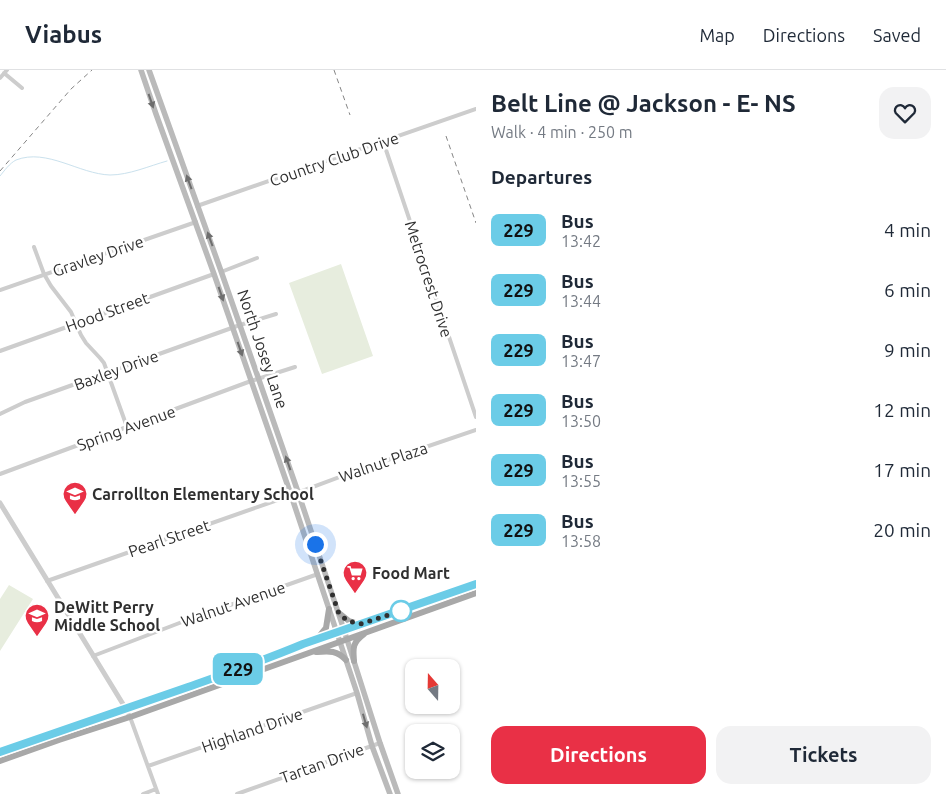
<!DOCTYPE html>
<html lang="en">
<head>
<meta charset="utf-8">
<style>
	:root { --surface:#fff; --page:#f2f2f3; --text:#1f2937; --muted:#747a83; --line:#e0e1e3; --accent:#e93046 }
	body { margin:0; font-family:Ubuntu,sans-serif; background:var(--page); color:var(--text); height:100vh; display:flex; flex-direction:column; font-size:19px; white-space:nowrap }
	* { box-sizing:border-box; margin:0 }
	p { font-size:16px; color:var(--muted) }
	.icon { flex:none; width:28px; height:28px; fill:none; stroke:currentColor; stroke-width:2; stroke-linecap:round; stroke-linejoin:round }
	.map { position:relative; flex:1; overflow:hidden }
	.sheet { display:flex; flex-direction:column; background:var(--surface); width:470px }
	.sheet>* { flex:none }
	.badge { padding:0 10px; border-radius:8px; font-size:18px; line-height:32px }
	.needle { width:32px; rotate:340deg }
	.fabs { position:absolute; left:405px; top:589px; display:grid; gap:10px }
	.fabs a { display:grid; place-items:center; width:55px; height:55px; border-radius:10px; background:var(--surface); box-shadow:0 1px 4px #0004; font-size:25px }
	.you { position:absolute; width:25px; height:25px; margin:-12px; border:4px solid #fff; border-radius:50%; background:#1a73e8; box-shadow:0 0 0 8px #1a73e833 }
	.map>.badge { position:absolute; translate:-50% -50%; box-shadow:0 0 0 2px #fff }
	h2 { padding:0 15px; font-size:19px; line-height:45px }
	.round { display:grid; place-items:center; flex:none; width:52px; height:52px; border-radius:15px; background:var(--page) }
	.headline { display:flex; align-items:center; justify-content:space-between; height:85px; padding:0 15px }
	h1 { font-size:24px; font-weight:600; line-height:38px }
	.cta { display:flex; gap:10px; margin-top:auto; padding:10px 15px }
	.cta a { flex:1; height:58px; border-radius:15px; background:var(--accent); color:#fff; font-size:20px; font-weight:600; line-height:58px; text-align:center }
	.cta a+a { background:var(--page); color:var(--text) }
	ul { padding:0; list-style:none }
	li { display:flex; align-items:center; gap:15px; height:60px; padding:0 15px }
	li div { flex:1 }
	li b { display:block; font-size:19px }
	li em { font-style:normal }
	li .badge { min-width:55px; font-weight:700; text-align:center }
	header { display:flex; align-items:center; gap:30px; box-sizing:border-box; height:70px; padding:0 25px; background:var(--surface); border-bottom:1px solid var(--line) }
	header strong { font-size:24px }
	nav { display:flex; gap:28px; margin-inline-start:auto; font-size:18px }
	main { display:flex; flex:1; min-height:0 }
	.map>svg:first-child { display:block }
	.green { fill:#e7edde }
	.lines { fill:none; stroke-linecap:round; stroke-linejoin:round }
	.stream { stroke:#cae1ed; stroke-width:1 }
	.minor { stroke:#cdcdcd; stroke-width:4 }
	.tertiary { stroke:#cdcdcd; stroke-width:5 }
	.secondary { stroke:#bababa; stroke-width:5.5 }
	.primary { stroke:#a8a8a8; stroke-width:6 }
	.rail { stroke:#858585; stroke-width:1; stroke-dasharray:5 4; stroke-linecap:butt }
	.oneway { fill:#6e6e6e }
	.line-casing { stroke:#fff; stroke-width:11 }
	.line { stroke:#6bcce7; stroke-width:8 }
	.walk { stroke:#303030; stroke-width:5; stroke-dasharray:0 9 }
	.stop-dot { fill:#fff; stroke:#6bcce7; stroke-width:2.5 }
	.labels { text-anchor:middle; dominant-baseline:central; stroke-width:5; stroke-linejoin:round; paint-order:stroke }
	.street-label { font-size:16px; fill:#303030; stroke:#fff }
	.poi-label { font-size:16px; font-weight:bold; fill:#303030; stroke:#fff; text-anchor:start }
</style>
</head>
<body>
<header>
<strong>Viabus</strong>
<nav><a>Map</a><a>Directions</a><a>Saved</a></nav>
</header>
<main>
<div class="map">
<svg width="476" height="724" viewBox="0 0 476 724">
	<rect width="100%" height="100%" fill="#fff"/>
	<path class="green" d="M341 194 373 286 322 304 289 213Z
		M9 515 33 529 0 581V529Z"/>
	<g class="lines">
		<path class="stream" d="M0 106C4 101 10 93 16 90 47 78 79 104 110 105 129 105 149 96 167 91"/>
		<path class="minor" d="M4 3 22 18
			M0 8 7 0
			M383 71 476 347
			M197 136 476 39
			M34 177 44 204 51 216 71 242 81 265 86 273 100 288 104 293 127 357
			M221 202 257 188
			M0 220 196 152
			M0 281 214 204
			M0 344 25 332 240 255 276 244
			M0 404 251 311 295 297
			M47 511 286 427 361 399 476 360
			M93 586 182 552 318 504
			M126 639 130 647 158 724
			M148 696 357 623
			M143 724 156 719
			M237 724 380 673"/>
		<path class="tertiary" d="M0 433 126 639"/>
		<path class="secondary" d="M141 0 156 44 214 204 291 425 357 623 372 676 390 724
			M149 0 221 201 298 422 344 560 380 673 398 724"/>
		<path class="primary" d="M339 543 349 551 359 554
			M317 569 326 558 329 539
			M316 582C329 581 337 580 346 590
			M354 591C353 578 352 573 364 564
			M0 682 129 638 276 586 303 574 476 514
			M0 691 59 670 133 646 476 523"/>
		<path class="rail" d="M334 0 350 45
			M446 66 476 153
			M0 101 71 19 92 0"/>
	</g>
	<defs><path id="oneway-solid" d="M-6-.8H1V-3.2L6.5 0L1 3.2V.8H-6Z" transform="scale(1.25)"/></defs>
	<g class="oneway">
		<use href="#oneway-solid" transform="translate(151 31) rotate(71)"/>
		<use href="#oneway-solid" transform="translate(189 112) rotate(-110)"/>
		<use href="#oneway-solid" transform="translate(210 169) rotate(-110)"/>
		<use href="#oneway-solid" transform="translate(221 224) rotate(71)"/>
		<use href="#oneway-solid" transform="translate(240 279) rotate(71)"/>
		<use href="#oneway-solid" transform="translate(288 393) rotate(-109)"/>
		<use href="#oneway-solid" transform="translate(365 651) rotate(74)"/>
	</g>
	<g class="lines">
		<defs>
			<path id="line" d="M0 682C63 660 126 639 188 617 227 603 265 590 303 574L476 514"/>
		</defs>
		<use href="#line" class="line-casing"/>
		<use href="#line" class="line"/>
		<path class="walk" d="M315 474 339 544 348 551 360 554 401 541"/>
	</g>
	<defs>
		<symbol id="school-pin" viewBox="-11 -11 22 30"><path d="M0 17L-7.5 6A9.5 9.5 0 1 1 7.5 6Z" fill="#e93046" stroke="#fff"/><path d="M0-5L7-2L0 1L-7-2ZM-4 1L0 2.5L4 1V4Q0 6-4 4Z" fill="#fff"/></symbol>
		<symbol id="supermarket-pin" viewBox="-11 -11 22 30"><path d="M0 17L-7.5 6A9.5 9.5 0 1 1 7.5 6Z" fill="#e93046" stroke="#fff"/><path d="M-6-5.5h2.5l.6 2H6L4.5 2H-2.5L-4.4-4H-6ZM-1.5 3.2a1.3 1.3 0 1 0 .1 0ZM3 3.2a1.3 1.3 0 1 0 .1 0Z" fill="#fff"/></symbol>
	</defs>
	<g fill-rule="evenodd">
		<use href="#school-pin" x="61" y="410" width="28" height="38"/>
		<use href="#supermarket-pin" x="341" y="489" width="28" height="38"/>
		<use href="#school-pin" x="23" y="532" width="28" height="38"/>
	</g>
	<circle class="stop-dot" cx="401" cy="541" r="10"/>
	<g class="labels">
		<g class="street-label">
			<text transform="translate(334 89) rotate(-19)">Country Club Drive</text>
			<text transform="translate(98 186) rotate(-19)">Gravley Drive</text>
			<text transform="translate(429 209) rotate(72)">Metrocrest Drive</text>
			<text transform="translate(107 242) rotate(-20)">Hood Street</text>
			<text transform="translate(263 279) rotate(71)">North Josey Lane</text>
			<text transform="translate(116 300) rotate(-20)">Baxley Drive</text>
			<text transform="translate(126 358) rotate(-20)">Spring Avenue</text>
			<text transform="translate(383 392) rotate(-19)">Walnut Plaza</text>
			<text transform="translate(169 468) rotate(-19)">Pearl Street</text>
			<text transform="translate(233 534) rotate(-19)">Walnut Avenue</text>
			<text transform="translate(252 660) rotate(-19)">Highland Drive</text>
			<text transform="translate(322 693) rotate(-20)">Tartan Drive</text>
		</g>
		<g class="poi-label">
			<text x="92" y="424">Carrollton Elementary School</text>
			<text x="372" y="503">Food Mart</text>
			<text x="54" y="537">DeWitt Perry<tspan x="54" dy="18">Middle School</tspan></text>
		</g>
	</g>
</svg>
<div class="fabs">
<a><svg class="needle" viewBox="-14 -14 28 28"><path d="M0-13l5 13h-10z" fill="#e53935"/><path d="M0 13l5-13h-10z" fill="#747a83"/></svg></a>
<a><svg class="icon" aria-label="layers" viewBox="0 0 24 24"><path d="M12 4l9 5-9 5-9-5zM3 14l9 5 9-5"/></svg></a>
</div>
<div class="you" style="left:315px;top:474px"></div>
<b class="badge" style="left:238px;top:599px;background:#6bcce7;color:#111">229</b>
</div>
<section class="sheet">
<div class="headline"><div><h1>Belt Line @ Jackson - E- NS</h1><p>Walk · 4 min · 250 m</p></div><a class="round"><svg class="icon" aria-label="heart" viewBox="0 0 24 24"><path d="M12 20l-8-8c-3-5 5-10 8-4 3-6 11-1 8 4z"/></svg></a></div>
<h2>Departures</h2>
<ul>
<li><span class="badge" style="background:#6bcce7;color:#111">229</span><div><b>Bus</b><p>13:42</p></div><em>4 min</em></li>
<li><span class="badge" style="background:#6bcce7;color:#111">229</span><div><b>Bus</b><p>13:44</p></div><em>6 min</em></li>
<li><span class="badge" style="background:#6bcce7;color:#111">229</span><div><b>Bus</b><p>13:47</p></div><em>9 min</em></li>
<li><span class="badge" style="background:#6bcce7;color:#111">229</span><div><b>Bus</b><p>13:50</p></div><em>12 min</em></li>
<li><span class="badge" style="background:#6bcce7;color:#111">229</span><div><b>Bus</b><p>13:55</p></div><em>17 min</em></li>
<li><span class="badge" style="background:#6bcce7;color:#111">229</span><div><b>Bus</b><p>13:58</p></div><em>20 min</em></li>
</ul>
<div class="cta"><a>Directions</a><a>Tickets</a></div>
</section>
</main>
</body>
</html>
